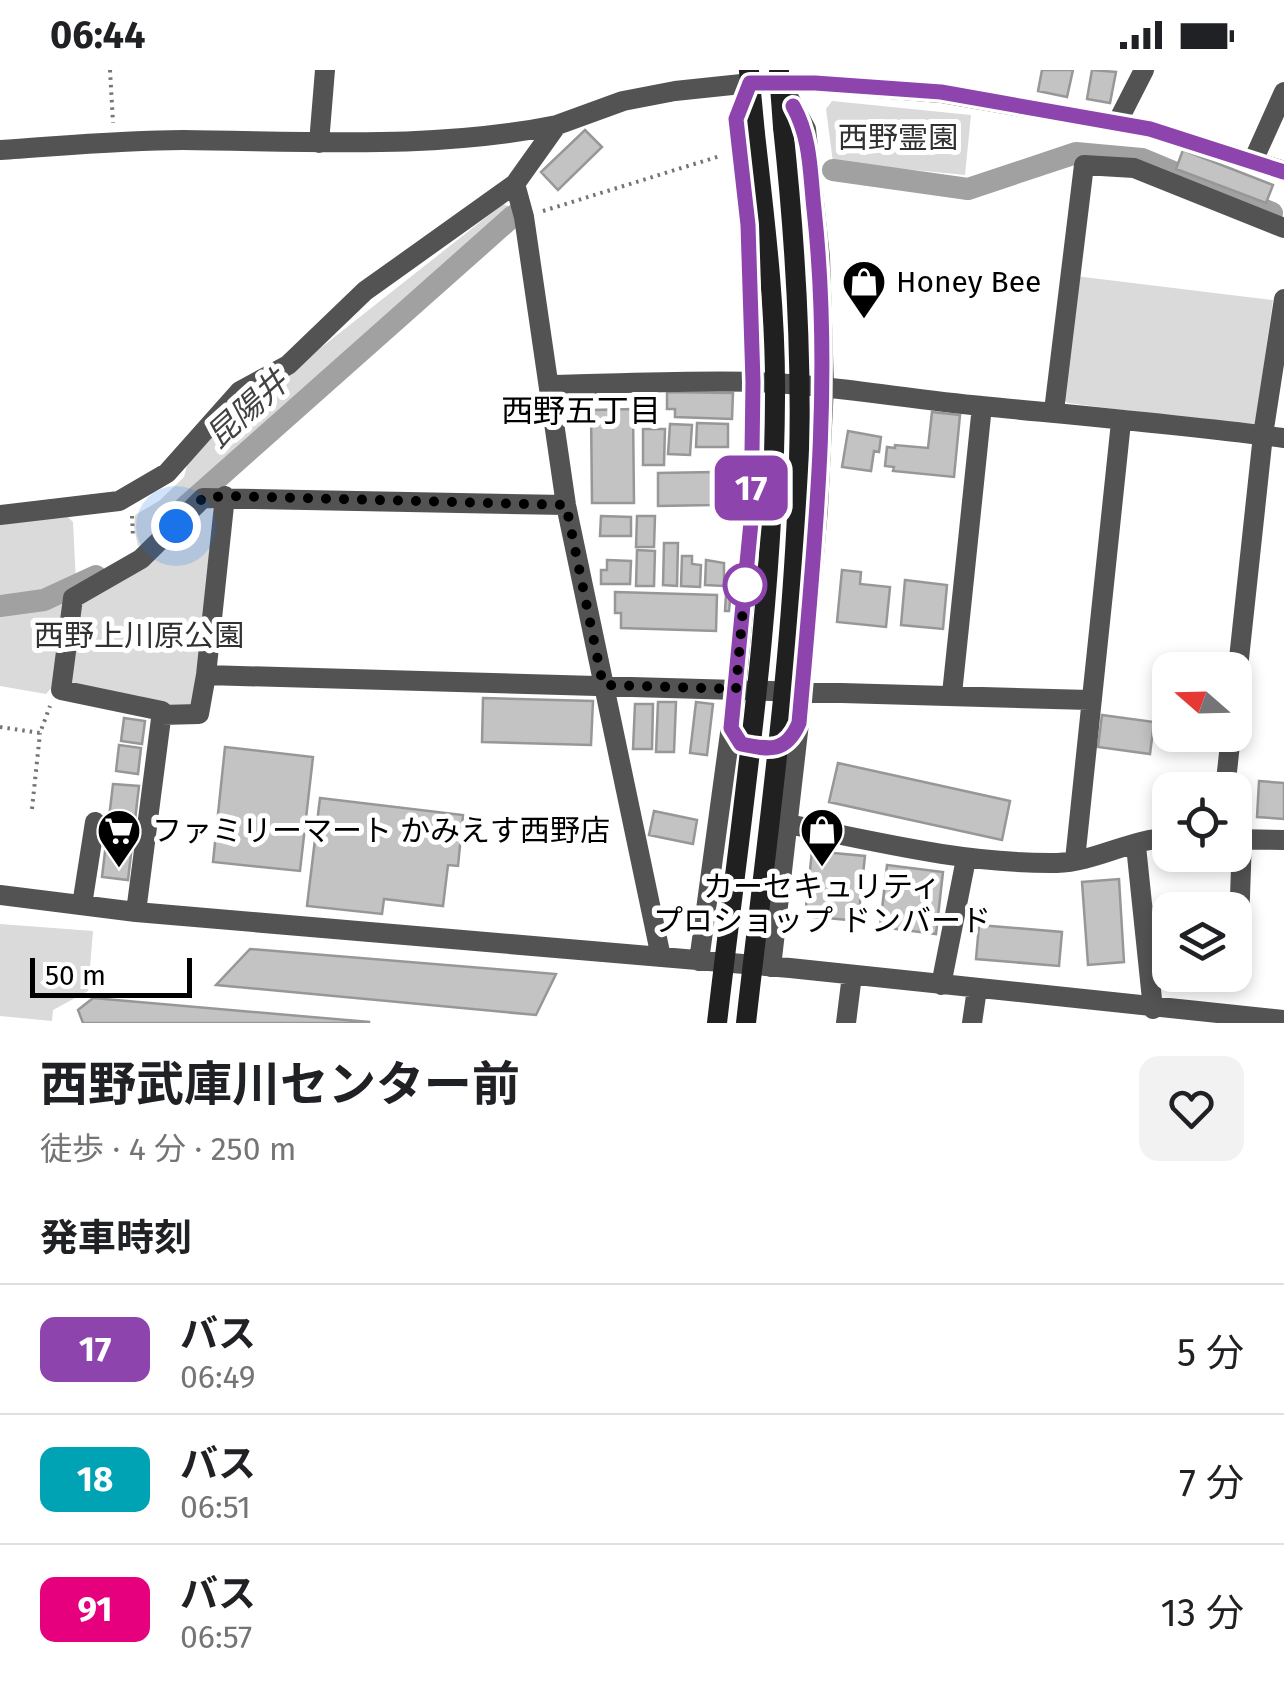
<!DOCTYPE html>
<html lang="ja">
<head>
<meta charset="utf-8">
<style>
	:root { --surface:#fff; --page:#f2f2f2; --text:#202124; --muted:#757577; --line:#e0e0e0 }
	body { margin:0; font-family:"Fira Sans","Noto Sans JP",sans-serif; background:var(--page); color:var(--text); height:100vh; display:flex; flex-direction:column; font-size:38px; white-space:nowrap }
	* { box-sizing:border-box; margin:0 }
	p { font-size:32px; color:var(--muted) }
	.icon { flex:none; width:55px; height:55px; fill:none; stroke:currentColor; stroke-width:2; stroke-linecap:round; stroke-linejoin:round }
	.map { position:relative; height:953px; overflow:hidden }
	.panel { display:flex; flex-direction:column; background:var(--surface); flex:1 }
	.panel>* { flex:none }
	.badge { padding:0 20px; border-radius:15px; font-size:35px; line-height:65px }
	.needle { width:65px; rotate:290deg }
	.controls { position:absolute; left:1152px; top:582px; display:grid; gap:20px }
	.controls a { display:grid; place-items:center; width:100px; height:100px; border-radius:20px; background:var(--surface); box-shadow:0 5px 15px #0003; font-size:50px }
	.scale { position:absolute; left:30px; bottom:25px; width:162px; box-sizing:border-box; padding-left:10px; border:5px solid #000; border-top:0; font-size:28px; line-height:35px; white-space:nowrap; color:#000; -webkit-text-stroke:8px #fff; paint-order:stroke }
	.you { position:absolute; width:50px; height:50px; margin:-25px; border:8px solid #fff; border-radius:50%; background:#1a73e8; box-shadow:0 0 0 15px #1a73e833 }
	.map>.badge { position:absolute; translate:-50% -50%; box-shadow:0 0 0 5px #fff }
	h2 { padding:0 40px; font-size:38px; line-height:90px }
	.round { display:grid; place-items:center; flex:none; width:105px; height:105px; border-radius:20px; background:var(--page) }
	.overview { display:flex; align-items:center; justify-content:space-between; height:170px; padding:0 40px }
	h1 { font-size:48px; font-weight:700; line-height:75px }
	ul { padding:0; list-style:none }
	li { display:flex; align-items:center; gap:30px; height:130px; padding:0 40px; border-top:2px solid var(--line) }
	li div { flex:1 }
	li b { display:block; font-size:38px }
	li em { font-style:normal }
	li .badge { min-width:110px; font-weight:700; text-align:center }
	.status { display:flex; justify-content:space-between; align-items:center; height:70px; padding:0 50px; background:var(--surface); direction:ltr }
	.status svg { height:28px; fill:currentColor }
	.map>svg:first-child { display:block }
	.green { fill:#dadada }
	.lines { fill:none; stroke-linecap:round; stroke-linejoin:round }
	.canal { stroke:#a1a1a1; stroke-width:22 }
	.building { fill:#c3c3c3; stroke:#979797; stroke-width:2.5 }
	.path { stroke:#757575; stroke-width:4; stroke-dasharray:2.5 5; stroke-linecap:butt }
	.street { stroke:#535353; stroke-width:20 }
	.secondary { stroke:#202020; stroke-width:20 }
	.secondary-bridge { stroke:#202020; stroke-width:20 }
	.line-casing { stroke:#fff; stroke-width:22 }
	.line { stroke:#8e44ad; stroke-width:15 }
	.walk { stroke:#000; stroke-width:10; stroke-dasharray:0 18 }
	.stop-dot { fill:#fff; stroke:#8e44ad; stroke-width:5 }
	.labels { text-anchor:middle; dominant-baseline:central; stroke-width:10; stroke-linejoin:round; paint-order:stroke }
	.park-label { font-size:30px; fill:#313131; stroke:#fff }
	.poi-label { font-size:30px; fill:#000; stroke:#fff; text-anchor:start }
	.water-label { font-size:32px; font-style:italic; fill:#424242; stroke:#fff }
	.neighbourhood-label { font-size:32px; fill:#000; stroke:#fff }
</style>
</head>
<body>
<div class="status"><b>06:44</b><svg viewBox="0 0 49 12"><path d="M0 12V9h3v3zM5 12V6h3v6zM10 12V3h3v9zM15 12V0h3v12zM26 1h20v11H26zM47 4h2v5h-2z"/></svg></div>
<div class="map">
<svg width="1284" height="953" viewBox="0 0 1284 953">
	<rect width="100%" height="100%" fill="#fff"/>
	<path class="green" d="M832 31 971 45 965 105 833 92 826 39Z
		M503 134 513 138 515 152 442 220 145 475 138 476 134 457 135 445 159 431 184 407 190 384 238 327 285 306Z
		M1075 206 1273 230 1255 357 1068 333 1061 328Z
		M204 431 216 435 193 634 175 642 140 626 72 615 75 535Z
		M65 444 73 452 76 512 42 527 0 532V451Z
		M66 523 56 613 46 624 0 616V540L40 534Z
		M0 854 93 861 88 921 53 940 52 951 0 946Z"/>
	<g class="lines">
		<path class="canal" d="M833 100 968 119 1076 83 1142 89 1272 143
			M184 438 513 146
			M0 536 44 530 96 506"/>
	</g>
	<path class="building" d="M1042 0H1073L1067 27 1038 21Z
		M1092 0 1116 2 1110 33 1087 29Z
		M585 60 602 77 558 120 541 102Z
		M1183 80 1273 115 1266 133 1176 99Z
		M667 322 733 323 732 349 675 347V339H667Z
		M633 339 634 433H592L591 340Z
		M932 342 960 345 954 407 893 401 894 397 885 396 887 377 895 378V375L928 378Z
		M697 353 728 354V377H696Z
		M670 354 692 355 690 385 668 384Z
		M643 359H665L664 395H643Z
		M848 361 881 367 879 382 874 381 871 401 842 397Z
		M713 402V435L658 436V403Z
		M723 415H732L731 434H722Z
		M601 446 631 447V466H600Z
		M637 446H655L654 477H636Z
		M664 473H678L677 516 663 515Z
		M637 480 655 481 654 516H636Z
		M682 486H692V494L701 495 700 517 681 516Z
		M607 490 631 491 630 514H601V500H607Z
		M706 490 724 493V516L705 515Z
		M842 500 861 502 860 514 890 517 886 557 837 552Z
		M727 509H732L729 541H725Z
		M905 510 947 515 943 559 901 555Z
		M615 522 717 525 716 561 621 558V543H615Z
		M483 628 593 631 591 675 482 672Z
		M658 632H676L674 682H656Z
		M696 632 713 634 707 685 690 683Z
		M635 634H653L652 679H633Z
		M1102 645 1154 652 1150 684 1098 677Z
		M124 648 145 651 142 674 121 671Z
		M119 675 141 678 138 704 116 701Z
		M225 677 313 687 300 801 213 792Z
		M838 693 1010 731 1002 770 829 732Z
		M1259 711 1284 713V749L1257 747Z
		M113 714 139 716 128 810 102 807Z
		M320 728 463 745 458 796 448 795 443 836 384 829 382 844 307 836Z
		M654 741 697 750 693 774 649 765Z
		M812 781 865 786 858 851 805 846Z
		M887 795 943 802 936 864 880 857Z
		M1119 809 1124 892 1088 895 1082 812Z
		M979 855 1062 862 1059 896 976 889Z
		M250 879 556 904 536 945 216 915Z
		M93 928 369 952V953H83L78 940Z"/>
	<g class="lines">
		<path class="path" d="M110 0 113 53
			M543 141 720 86
			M132 446 133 467
			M0 657 40 663 50 636
			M32 739 40 663"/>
		<path class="street" d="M1117 53 1144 0
			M319 73 325 0
			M0 80C61 76 122 70 183 70 308 71 434 80 557 55
			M1253 91 1284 22
			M515 114 524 147 566 435 661 887
			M551 315C619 314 688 310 756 312 832 315 906 329 982 336 1083 346 1184 355 1284 368
			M1054 341 1084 95 1134 98 1284 158
			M225 426 206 605 1089 630
			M0 445 119 431 167 403 240 321 288 295 365 221 515 114 557 55 623 31 675 21 751 13 736 49 748 155 753 312 751 453 736 619 699 891
			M952 624 982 336
			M1235 626 1263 365 1284 229
			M161 645 199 644 206 605
			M1225 720 1231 665
			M788 754C877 772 966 794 1057 793 1095 792 1132 768 1170 768
			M1235 769 1284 770
			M1136 776 1153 939
			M1075 790 1121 352
			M0 825 136 842 790 898 1284 950
			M82 835 95 752
			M136 842 162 641 61 620 73 528 141 489 203 428 566 435
			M1238 884 1242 769
			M771 897 799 653 818 439 824 316 820 187 806 59 780 12
			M941 915 966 789
			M846 953 852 905
			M972 953 977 919"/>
		<path class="secondary" d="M749 1 755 64
			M779 2 783 57
			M751 13H815L941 23 1150 59 1284 101"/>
		<path class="secondary-bridge" d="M717 953C741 746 774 537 775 328 776 240 765 152 755 64
			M746 953C767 767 794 579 799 392 802 280 795 168 783 57"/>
	</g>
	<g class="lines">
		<defs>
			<path id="line" d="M793 36C811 68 810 103 814 139 833 311 814 482 799 653 786 683 770 680 741 674L731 658 751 452 753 312 748 155 736 49 750 13H815L941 22 1150 59 1284 102"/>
		</defs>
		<use href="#line" class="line-casing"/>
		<use href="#line" class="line"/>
		<path class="walk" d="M176 456 203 428 225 426 566 435 603 615 736 619 745 515"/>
	</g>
	<defs>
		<symbol id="shop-pin" viewBox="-11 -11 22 30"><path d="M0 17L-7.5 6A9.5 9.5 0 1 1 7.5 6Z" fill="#000" stroke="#fff"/><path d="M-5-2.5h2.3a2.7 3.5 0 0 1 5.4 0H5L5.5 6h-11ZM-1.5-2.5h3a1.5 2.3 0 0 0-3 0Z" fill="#fff"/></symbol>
		<symbol id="supermarket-pin" viewBox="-11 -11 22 30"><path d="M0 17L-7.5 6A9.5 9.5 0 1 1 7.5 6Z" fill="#000" stroke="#fff"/><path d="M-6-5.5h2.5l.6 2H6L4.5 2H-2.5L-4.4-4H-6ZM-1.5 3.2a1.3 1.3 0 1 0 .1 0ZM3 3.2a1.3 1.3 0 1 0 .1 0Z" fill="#fff"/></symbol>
	</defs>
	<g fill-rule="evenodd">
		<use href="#shop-pin" x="839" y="187" width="50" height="68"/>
		<use href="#shop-pin" x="797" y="735" width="50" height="68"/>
		<use href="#supermarket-pin" x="94" y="736" width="50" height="68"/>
	</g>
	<circle class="stop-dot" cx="745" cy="515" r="20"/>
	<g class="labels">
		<g class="park-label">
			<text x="898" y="68">西野霊園</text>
			<text x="139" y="566">西野上川原公園</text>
		</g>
		<g class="poi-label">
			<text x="896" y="212">Honey Bee</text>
			<text x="152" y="761">ファミリーマート かみえす西野店</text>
			<text x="822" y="817" text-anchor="middle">カーセキュリティ<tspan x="822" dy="34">プロショップ ドンバード</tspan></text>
		</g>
		<g class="water-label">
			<text transform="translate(247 339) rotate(-42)">昆陽井</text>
		</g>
		<g class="neighbourhood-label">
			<text x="581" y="341">西野五丁目</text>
		</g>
	</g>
</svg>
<div class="controls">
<a><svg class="needle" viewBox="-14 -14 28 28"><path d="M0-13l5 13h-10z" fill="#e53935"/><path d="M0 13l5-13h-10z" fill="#757577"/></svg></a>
<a><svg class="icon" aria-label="locate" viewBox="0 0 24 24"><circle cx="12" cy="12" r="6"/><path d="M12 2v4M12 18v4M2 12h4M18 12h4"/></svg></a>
<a><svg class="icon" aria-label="layers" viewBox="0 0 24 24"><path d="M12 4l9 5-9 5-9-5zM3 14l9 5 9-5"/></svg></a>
</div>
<div class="scale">50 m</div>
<div class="you" style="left:176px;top:456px"></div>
<b class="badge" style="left:751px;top:418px;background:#8e44ad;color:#fff">17</b>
</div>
<section class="panel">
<div class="overview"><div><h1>西野武庫川センター前</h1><p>徒歩 · 4 分 · 250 m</p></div><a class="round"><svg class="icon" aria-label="heart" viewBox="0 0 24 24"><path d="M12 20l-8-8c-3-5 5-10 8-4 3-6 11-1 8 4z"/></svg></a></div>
<h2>発車時刻</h2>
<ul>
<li><span class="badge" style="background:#8e44ad;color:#fff">17</span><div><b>バス</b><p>06:49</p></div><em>5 分</em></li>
<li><span class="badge" style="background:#00a3b4;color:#fff">18</span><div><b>バス</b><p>06:51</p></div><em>7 分</em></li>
<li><span class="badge" style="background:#e6007e;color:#fff">91</span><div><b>バス</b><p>06:57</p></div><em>13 分</em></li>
</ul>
</section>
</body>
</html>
